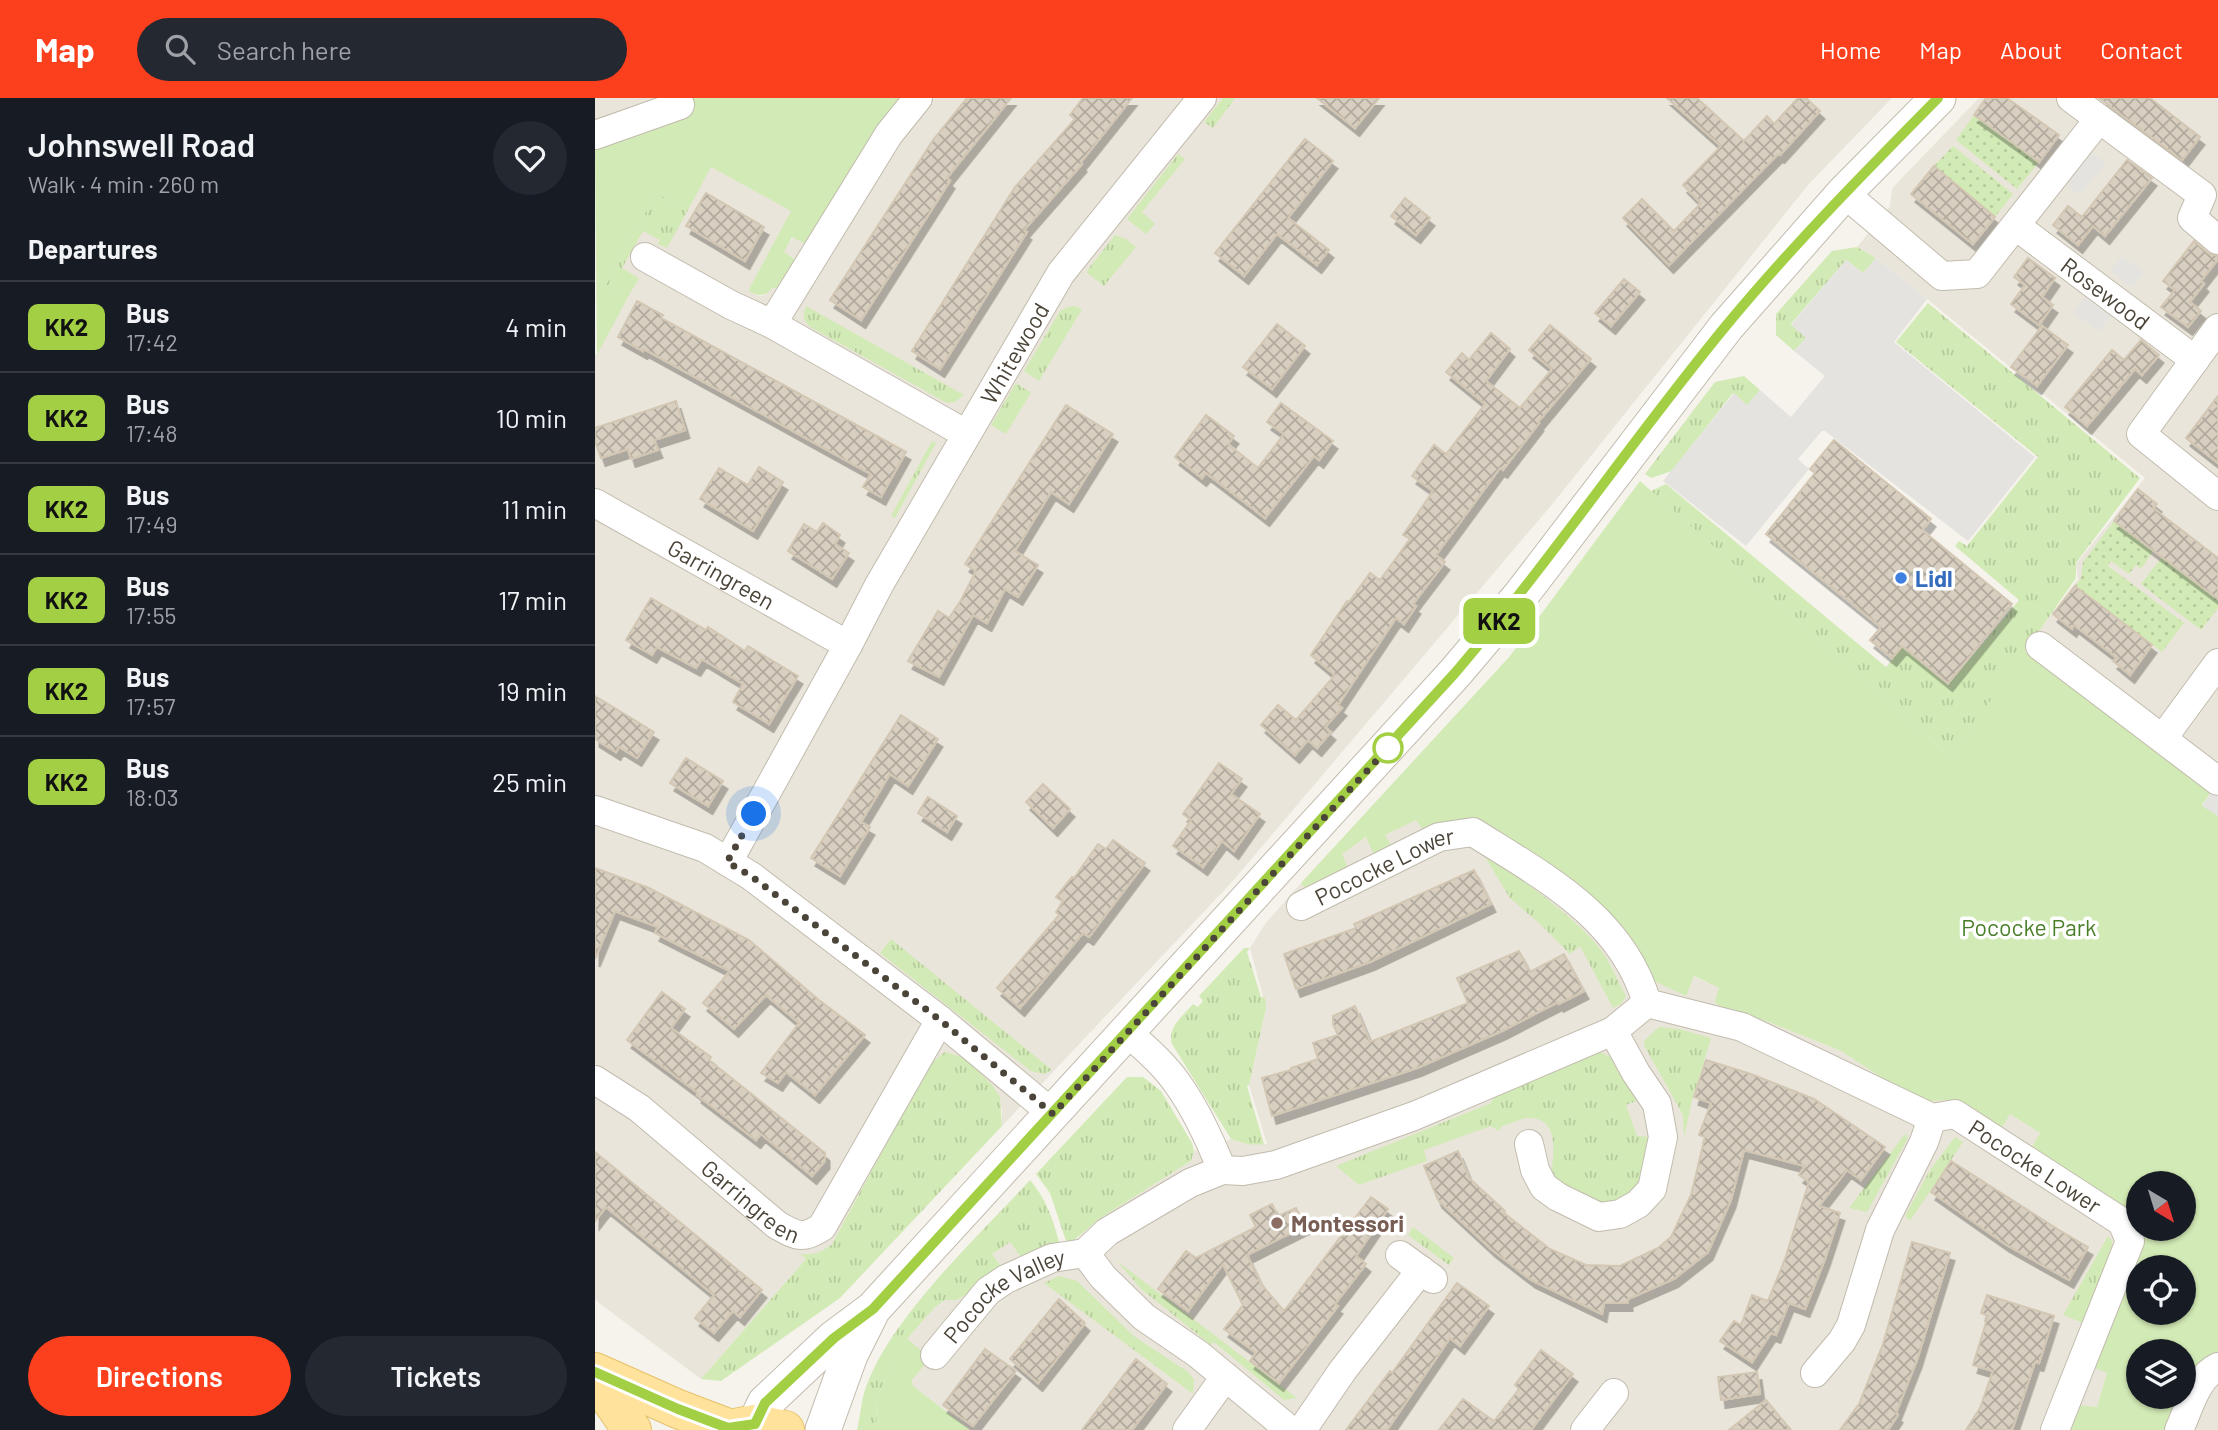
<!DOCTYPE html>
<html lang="en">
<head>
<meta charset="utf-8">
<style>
	:root { --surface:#171b24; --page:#242831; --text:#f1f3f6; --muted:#9ea1a6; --line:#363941; --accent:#fc3f1d }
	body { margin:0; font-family:Barlow,sans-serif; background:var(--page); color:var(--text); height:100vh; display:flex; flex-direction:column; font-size:26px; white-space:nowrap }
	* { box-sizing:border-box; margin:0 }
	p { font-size:23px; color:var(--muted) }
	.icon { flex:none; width:38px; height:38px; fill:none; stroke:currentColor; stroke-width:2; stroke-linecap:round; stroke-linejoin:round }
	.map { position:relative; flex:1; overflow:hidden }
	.sheet { display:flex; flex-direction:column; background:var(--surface); width:595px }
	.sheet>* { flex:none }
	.badge { padding:0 14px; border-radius:10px; font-size:24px; line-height:46px }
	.needle { width:46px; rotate:142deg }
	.fabs { position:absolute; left:1531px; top:1073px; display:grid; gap:14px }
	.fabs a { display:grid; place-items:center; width:70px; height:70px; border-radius:50%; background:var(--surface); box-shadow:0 2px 5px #0004; font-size:35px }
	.you { position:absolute; width:35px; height:35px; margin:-18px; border:5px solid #fff; border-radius:50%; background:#1a73e8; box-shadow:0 0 0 10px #1a73e833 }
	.map>.badge { position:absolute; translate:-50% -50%; box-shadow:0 0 0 4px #fff }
	h2 { padding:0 28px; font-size:26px; line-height:63px }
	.round { display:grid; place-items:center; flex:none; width:74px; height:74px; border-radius:37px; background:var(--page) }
	.overview { display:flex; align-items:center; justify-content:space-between; height:119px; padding:0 28px }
	h1 { font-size:33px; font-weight:600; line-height:52px }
	.cta { display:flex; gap:14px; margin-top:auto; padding:14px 28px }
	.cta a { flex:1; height:80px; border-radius:42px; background:var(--accent); color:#fff; font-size:28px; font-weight:600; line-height:80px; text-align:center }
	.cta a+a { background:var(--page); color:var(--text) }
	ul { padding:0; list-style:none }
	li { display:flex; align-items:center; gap:21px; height:91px; padding:0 28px; border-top:2px solid var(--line) }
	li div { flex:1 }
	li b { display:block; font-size:26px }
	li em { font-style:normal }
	li .badge { min-width:77px; font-weight:700; text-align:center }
	header { display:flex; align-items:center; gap:42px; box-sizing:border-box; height:98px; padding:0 35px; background:var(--accent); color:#fff }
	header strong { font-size:33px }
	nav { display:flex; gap:38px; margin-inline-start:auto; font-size:24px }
	.search { width:490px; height:63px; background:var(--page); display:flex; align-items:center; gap:18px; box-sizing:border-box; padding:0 24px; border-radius:38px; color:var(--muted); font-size:26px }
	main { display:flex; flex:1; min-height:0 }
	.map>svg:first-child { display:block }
	.residential { fill:#eae5da }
	.grass { fill:url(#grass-tufts) }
	.park { fill:#d2eab5; fill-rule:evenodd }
	.garden { fill:url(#garden-dots) }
	.parking { fill:#e5e3e0 }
	.building { fill:url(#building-cross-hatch); stroke:#d3c7b4; stroke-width:2; filter:url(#shadow) }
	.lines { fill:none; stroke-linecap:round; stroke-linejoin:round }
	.minor-casing { stroke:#c2bbae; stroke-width:30 }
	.tertiary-casing { stroke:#c2bbae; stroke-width:37 }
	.primary-casing { stroke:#e6c16a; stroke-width:40 }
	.minor { stroke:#fff; stroke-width:28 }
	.tertiary { stroke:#fff; stroke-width:35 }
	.primary { stroke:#ffe39c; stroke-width:38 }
	.line-casing { stroke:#fff; stroke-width:16 }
	.line { stroke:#a3cf44; stroke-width:10 }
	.walk { stroke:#4b4439; stroke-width:7; stroke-dasharray:0 12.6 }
	.shop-dot { fill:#3f7fe0; stroke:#fff; stroke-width:2.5 }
	.stop-dot { fill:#fff; stroke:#a3cf44; stroke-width:3.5 }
	.education-dot { fill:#8d6e63; stroke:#fff; stroke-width:2.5 }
	.labels { text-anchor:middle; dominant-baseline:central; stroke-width:7; stroke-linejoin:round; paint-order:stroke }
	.street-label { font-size:23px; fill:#4b4439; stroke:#fff }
	.shop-label { font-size:23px; font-weight:bold; fill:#366cbe; stroke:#fff; text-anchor:start }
	.park-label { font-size:23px; fill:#4a7f2a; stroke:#fff }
	.education-label { font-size:23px; font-weight:bold; fill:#785e54; stroke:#fff; text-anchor:start }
</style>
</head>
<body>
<header>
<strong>Map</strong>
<div class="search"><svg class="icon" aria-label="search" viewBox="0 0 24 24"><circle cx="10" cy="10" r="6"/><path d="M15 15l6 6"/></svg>Search here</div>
<nav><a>Home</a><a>Map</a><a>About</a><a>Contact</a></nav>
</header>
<main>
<section class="sheet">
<div class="overview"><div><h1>Johnswell Road</h1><p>Walk · 4 min · 260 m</p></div><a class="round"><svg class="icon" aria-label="heart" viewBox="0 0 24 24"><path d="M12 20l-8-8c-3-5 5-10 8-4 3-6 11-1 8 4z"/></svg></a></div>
<h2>Departures</h2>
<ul>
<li><span class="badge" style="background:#a3cf44;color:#111">KK2</span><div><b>Bus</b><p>17:42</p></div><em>4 min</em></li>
<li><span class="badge" style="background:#a3cf44;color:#111">KK2</span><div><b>Bus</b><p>17:48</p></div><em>10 min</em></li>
<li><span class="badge" style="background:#a3cf44;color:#111">KK2</span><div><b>Bus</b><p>17:49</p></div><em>11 min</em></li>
<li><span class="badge" style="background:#a3cf44;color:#111">KK2</span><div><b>Bus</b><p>17:55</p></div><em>17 min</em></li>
<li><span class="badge" style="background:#a3cf44;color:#111">KK2</span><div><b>Bus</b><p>17:57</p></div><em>19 min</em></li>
<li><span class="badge" style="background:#a3cf44;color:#111">KK2</span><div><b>Bus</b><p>18:03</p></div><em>25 min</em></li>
</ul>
<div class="cta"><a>Directions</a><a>Tickets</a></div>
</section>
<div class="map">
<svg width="1623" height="1332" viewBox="0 0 1623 1332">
	<defs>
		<pattern id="grass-tufts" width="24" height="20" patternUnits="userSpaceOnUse" patternTransform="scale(1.75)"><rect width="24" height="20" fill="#d2eab5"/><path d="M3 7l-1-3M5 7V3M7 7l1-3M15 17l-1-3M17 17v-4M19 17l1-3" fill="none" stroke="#b6ca9c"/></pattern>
		<pattern id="garden-dots" width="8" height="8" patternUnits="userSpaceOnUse" patternTransform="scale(1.75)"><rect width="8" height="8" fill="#d2eab5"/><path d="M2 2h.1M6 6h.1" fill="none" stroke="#b6ca9c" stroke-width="1.8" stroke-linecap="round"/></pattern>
		<pattern id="building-cross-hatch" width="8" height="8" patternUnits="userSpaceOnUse" patternTransform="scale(1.75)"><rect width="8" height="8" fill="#d8cfc1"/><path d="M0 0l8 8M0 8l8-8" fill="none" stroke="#b1aa9e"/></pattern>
		<filter id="shadow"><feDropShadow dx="4.5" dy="8" stdDeviation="0" flood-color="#0004"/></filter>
	</defs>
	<rect width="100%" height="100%" fill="#f6f3ec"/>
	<path class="residential" d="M0 0H89L0 48Z
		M312 0H1297L1213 87 959 404 636 785 407 1028V1010L334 967 237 1146 229 1153 218 1157H206L211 1161 106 1281 0 1202V256L2 257 11 187 61 95 116 69 197 113 153 193 165 198 170 197 204 163 188 154 198 139 213 148Z
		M1384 0H1623V718L1617 693 1571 662 1429 553 1483 481 1481 466 1550 380 1332 201 1281 160 1262 149 1295 108 1297 91 1302 85Z
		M821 721 884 723 976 782 1033 836 1043 864 1090 898 1098 878 1124 890 1126 910 1174 924 1246 953 1324 1004 1351 1002 1415 1016 1445 1035 1437 1049 1534 1116 1496 1268 1512 1274 1502 1309 1484 1307 1474 1332H375L318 1288 312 1241 340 1209 350 1202H362L405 1168 397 1156 415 1143 429 1163 466 1151 471 1143H479L504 1121 596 1063 599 1053 636 1041 647 1045 672 1046 654 987 671 910 655 850 670 826 706 785 713 793 753 772 746 756 772 739 798 752 790 737Z
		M1623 1259V1332H1573Z"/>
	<path class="grass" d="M628 0H640L618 30 609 24Z
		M583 56 590 61 547 114 560 126 551 136 532 121Z
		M61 95 93 112 72 150 63 146 65 142 48 133 27 170 44 180 33 199 11 187Z
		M520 137 531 141 541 149 509 188 491 174Z
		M1262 149 1281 160 1268 175 1251 162 1196 226 1211 240 1199 253 1181 237V216L1237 153Z
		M1333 205 1545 380 1481 465V480L1359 656 1349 653 1056 393 1071 386 1291 569 1307 549 1353 587 1424 502 1360 448 1364 443 1372 448 1443 359 1301 244Z
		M211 208 369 297 360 304 352 305 217 230C208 223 207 219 211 208Z
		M480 208 487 211 444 283 429 273 465 213 473 209Z
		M1149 278 1165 292 1152 308 1138 295 1077 373 1056 380 1050 376 1120 284Z
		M421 285 436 295 411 336 396 327Z
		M337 343 341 345 300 420 296 418Z
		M890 759C922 776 988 825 1008 855 1017 868 1023 884 1031 898L1026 906 1018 910 985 848 975 856 946 827 915 800Z
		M296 841 457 972 449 976 436 973 285 855Z
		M649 850H655L652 854 666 899 670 900 671 910 654 987 652 988 669 1046C657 1048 647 1045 636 1041L577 946C572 929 588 918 598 906L603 909 608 903 604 898Z
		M1064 929 1084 931 1116 940 1097 1002 1089 1040 1088 1017 1049 947V943Z
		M1001 952 1015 959 1049 1000 1031 1007 1042 1038 1056 1039 1045 1089 1014 1106 987 1101 956 1078C958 1058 966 1020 934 1020 925 1020 917 1026 907 1028L904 1033 896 1028 829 1052 832 1063 764 1087 741 1068 896 1005 899 998Z
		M350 954 370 960 397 987 405 999 407 1028 245 1200 126 1283 106 1281 211 1161 205 1156C219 1157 226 1155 237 1146L334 967Z
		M532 979H548L566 993 597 1045 599 1053 596 1063 504 1121 478 1143H471L455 1095 441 1076Z
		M1310 1036 1313 1040 1272 1114 1254 1110Z
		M1360 1039 1368 1044 1315 1123 1310 1118 1335 1072Z
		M435 1082C453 1103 459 1125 466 1151L429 1163 415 1144 397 1156 406 1168 370 1197 362 1202H350L340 1209 312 1241 310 1240 281 1301 282 1332H262C265 1320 266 1306 269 1295 292 1222 383 1139 435 1082Z
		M818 1129 859 1160 854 1167 813 1137Z
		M1513 1138 1517 1143 1518 1149 1488 1225 1468 1217Z
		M522 1163 702 1300 689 1302 619 1244 616 1247 546 1191Z
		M464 1178 482 1183 540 1239 593 1274 599 1281 598 1296 449 1185Z"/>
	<path class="park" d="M89 0H312L214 148 197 139 189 154 204 164 186 193 178 189C171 199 164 199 153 193L196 113 116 69 93 112 61 95 11 187 33 199 2 257 0 48Z
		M1045 383 1349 653 1359 656 1429 553 1571 662 1617 693 1607 707 1623 718V1259L1589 1296V1253H1544V1298L1588 1299 1573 1332H1474L1484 1307 1502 1309 1512 1275 1495 1268 1543 1152 1437 1049 1445 1035 1415 1016 1406 1031 1367 1006 1351 1002 1324 1004 1246 953 1174 924 1126 910 1120 903 1124 890 1099 878 1091 898 1059 883 1043 864 1033 835 976 782 885 723 851 724 830 734 821 722 790 737 799 752 779 757 771 739 747 756 754 773 713 794 706 785 915 558ZM1544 1085H1589V1130H1544ZM1544 1169H1589V1214H1544Z
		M310 1239 335 1260 317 1282 318 1288 375 1332H282L281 1301Z"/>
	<path class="garden" d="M1379 17 1444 64 1422 91 1361 42Z
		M1358 48 1418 96 1400 119 1339 68Z
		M1519 423 1559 452 1546 471 1541 467 1534 476 1516 463 1513 468 1589 525 1567 554 1480 488 1486 480 1488 464Z
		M1567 459 1623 501V510L1606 532 1546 486Z"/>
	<path class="parking" d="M1496 54 1511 65 1485 97 1471 86Z
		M1527 158 1549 175 1537 190 1515 173Z
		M1281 160 1332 201 1299 244 1440 359 1373 443 1230 333H1227L1203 361 1214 371 1151 448 1068 383 1139 295 1152 307 1165 292 1196 319 1230 278 1199 253 1211 240 1196 227 1251 162 1268 175Z
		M1490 198 1516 218 1504 234 1478 214Z
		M1617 693 1623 697V718L1607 708Z"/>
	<path class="building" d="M372 0H416L352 80 355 83 266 222 235 202 338 42Z
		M488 0H537L486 64 487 66 429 132 432 134 345 271 317 253 420 89 480 21 475 17Z
		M722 0H784L760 30Z
		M1072 0H1102L1149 43 1172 18 1179 26 1203 0H1211L1225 13 1185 57 1183 56 1074 167 1028 120 1047 101 1079 133 1106 105 1088 87 1126 48Z
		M1391 0H1412L1464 37 1444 64 1379 17Z
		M1504 0H1555L1605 39 1587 62Z
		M710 41 738 63 693 120 734 152 722 167 682 136 649 178 620 155Z
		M1532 62 1557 80 1510 138 1498 128 1483 147 1458 127 1473 108 1487 119Z
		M1339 68 1400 119 1378 146 1316 96Z
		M111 95 169 129 150 163 91 128Z
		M810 100 835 120 821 137 796 118Z
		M1599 143 1613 155 1623 158V161L1606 183 1609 186 1595 204 1606 213 1593 229 1566 209 1580 192 1568 183Z
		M1433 160 1460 180 1447 199 1458 207 1444 227 1416 206 1430 187 1419 179Z
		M1029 181 1045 194 1016 228 1000 215Z
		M42 203 68 217 66 220 311 354 286 399 268 389 276 376 49 251 48 253 23 239Z
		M682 226 710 248 677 291 648 269Z
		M955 227 996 261 943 324 944 325 908 372 905 370 841 457 850 464 818 506 821 508 809 526 801 520 743 607 747 610 730 629 736 634 722 650 713 642 700 657 666 627 683 607 701 622 740 577 716 557 752 503 754 504 775 475 785 482 815 441 808 437 838 393 817 378 839 347 851 356 890 306 851 274 867 255 874 262 896 235 915 251 891 283 925 310 957 271 934 252Z
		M1447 228 1473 247 1442 288 1416 269Z
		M1546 242 1564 257 1547 277 1540 271 1492 328 1470 309 1517 252 1529 262Z
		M1623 298V365L1591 340Z
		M81 303 90 332 59 342 63 352 36 361 33 351 6 360 0 343V330Z
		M686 305 738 343 724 362 719 358 670 420 611 375 607 380 580 359 611 317 639 338 633 346 663 370 689 336 672 324Z
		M471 307 518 336 474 406 456 394 420 453 443 467 423 499 410 491 392 525 378 517 344 579 313 563 343 513 354 520 366 502 381 473 370 466Z
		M1239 342 1336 421 1327 432 1417 506 1353 585 1307 548 1297 560 1275 542 1286 529 1171 436 1220 375 1215 371Z
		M164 369 188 384 158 433 105 401 124 370 153 387Z
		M1543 391 1562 406 1558 410 1623 460V501L1519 423Z
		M228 425 245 437 240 446 254 455 237 481 193 453 209 426 222 434Z
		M1480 488 1557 547 1535 577 1518 563 1522 560 1479 527 1477 531 1458 516Z
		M56 500 111 532 113 529 150 553 153 548 203 578 174 626 138 604 148 586 107 561 101 570 62 549 57 557 31 542Z
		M0 598 59 634 42 660 24 649 21 654 0 641Z
		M306 617 343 641 313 688 295 676 266 724 275 729 245 778 216 760Z
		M91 660 128 683 113 708 75 685Z
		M624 665 647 681 636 696 665 716 639 753 627 743 608 769 578 748 596 722 588 716Z
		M448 686 475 711 458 730 431 704Z
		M333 699 362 718 352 734 323 715Z
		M518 742 550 765 494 839 488 835 425 910 402 890 464 817 461 814 468 804 461 799 477 779 479 780 503 746 511 751Z
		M0 770 54 790 154 842 224 902 270 937 220 997 191 974 183 985 166 975 204 925 171 897 139 931 108 905 135 873 60 835 63 829 20 813 0 861Z
		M879 772 896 806 775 864 701 891 689 856 761 830 759 826Z
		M924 853 935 874 969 856 989 893 964 906 963 904 907 933 822 970 677 1018 667 980 696 972V970L723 961 718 945 743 937 738 926V918L760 908 775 944 873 905 862 880Z
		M67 894 90 911 76 930 116 959 114 962 230 1055V1063L217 1078 166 1036 161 1042 102 997 103 995 32 942Z
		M1111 962 1156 976 1219 1001 1290 1049 1266 1082 1252 1072 1224 1108 1245 1115 1230 1161 1210 1211 1194 1205 1181 1237 1176 1235 1157 1264 1125 1243 1139 1223 1146 1227 1157 1197 1173 1203 1190 1161 1214 1084 1204 1077 1210 1068 1149 1052 1136 1102 1113 1154 1079 1181 1033 1201V1205H1009L1007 1216 936 1182 896 1151 843 1102 829 1068 863 1053 874 1080 910 1113 909 1115 955 1151 991 1167 1025 1168 1063 1150 1076 1139 1096 1097 1110 1039 1104 1037 1116 1005 1099 999Z
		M0 1054 167 1192 145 1219 138 1213 119 1235 100 1220 119 1197 11 1109 0 1123Z
		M1356 1063 1464 1132 1493 1149 1474 1182 1410 1146 1336 1094Z
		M776 1099 793 1111 761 1158 771 1166 740 1206 743 1208 684 1285 655 1263 661 1255 629 1231 648 1207 628 1166 593 1213 563 1191 591 1153 601 1160 661 1129 655 1117 677 1106 683 1118 701 1110 710 1128 652 1157 666 1186 689 1213Z
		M1317 1144 1355 1155 1322 1262 1301 1315 1303 1317 1293 1332H1245L1264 1306 1288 1246Z
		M862 1185 894 1208 865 1248 855 1240 792 1332H751L795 1273 797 1275Z
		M1392 1197 1459 1218 1444 1265 1440 1264 1417 1332H1371L1385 1310 1398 1273 1378 1267 1393 1218 1386 1215Z
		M464 1201 490 1225 443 1285 415 1261Z
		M390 1251 421 1273 378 1328 348 1307Z
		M946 1252 978 1276 936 1332H844L868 1301 899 1323 924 1291 920 1287Z
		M541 1261 572 1286 537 1332H487Z
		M1162 1274 1165 1296 1126 1302 1123 1279Z
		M1171 1302 1196 1332H1134Z"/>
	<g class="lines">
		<defs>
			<g id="minor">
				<path d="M1476 0 1607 97 1597 120 1623 142"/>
				<path d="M0 37 85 7"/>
				<path d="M1249 95 1347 178 1382 176 1504 21"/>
				<path id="s1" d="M1421 128 1600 262"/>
				<path d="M50 159 136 207 177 226 371 336"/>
				<path d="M177 226 294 36 323 0"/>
				<path d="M1623 230 1546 336 1623 398"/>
				<path id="s2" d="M0 405 253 547"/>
				<path d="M1445 548 1623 683"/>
				<path d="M1568 640 1623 565"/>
				<path d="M0 712 110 750 156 778 345 922 458 1016"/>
				<path id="s3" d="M133 764 253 547 284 487 466 175 607 0"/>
				<path id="s4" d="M706 808 844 739 878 734C949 779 1027 819 1052 905"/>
				<path id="s5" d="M0 982 44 1010 182 1127C202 1138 207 1142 227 1129L345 922"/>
				<path d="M934 1046 940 1072 949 1089 963 1099 1004 1119 1025 1116 1043 1106 1057 1091 1068 1039 1062 1006 1041 975 1018 933"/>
				<path id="s6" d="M627 1072 648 1073 681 1067 819 1018 1018 933 1052 905 1147 929 1337 1020 1360 1016 1527 1124 1535 1143 1460 1332"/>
				<path d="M490 1155 508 1179 549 1219 603 1256 695 1332"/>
				<path d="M805 1157 838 1181"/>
				<path id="s7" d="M340 1257 393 1193 411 1181 457 1160 490 1155 512 1134 595 1085 627 1072C615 1042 601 1011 582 985 569 966 550 950 533 935"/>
				<path d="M1220 1275 1247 1243 1256 1227 1285 1132 1329 1044 1337 1020"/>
				<path d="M592 1332 630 1279"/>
				<path d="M707 1332 748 1272 826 1172"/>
				<path d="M990 1332 1019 1295"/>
				<path d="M1584 1332C1594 1311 1601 1279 1623 1269"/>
			</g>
			<path id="tertiary" d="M160 1326 170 1305 239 1240 278 1211 860 575 926 497 1131 229 1249 95 1343 0
				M228 1332 255 1257 275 1217"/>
			<path id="primary" d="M0 1274 83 1311 133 1330
				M0 1279 37 1332
				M130 1332 160 1326 190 1332"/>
		</defs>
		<use href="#minor" class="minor-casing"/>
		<use href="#tertiary" class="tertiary-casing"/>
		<use href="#primary" class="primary-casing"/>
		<use href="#minor" class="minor"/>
		<use href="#tertiary" class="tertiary"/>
		<use href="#primary" class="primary"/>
	</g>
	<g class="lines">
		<defs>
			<path id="line" d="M0 1274 83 1311 133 1330 160 1326 170 1305 239 1240 278 1211 860 575C955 464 1037 342 1130 229 1196 149 1270 74 1343 0"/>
		</defs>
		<use href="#line" class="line-casing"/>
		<use href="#line" class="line"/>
		<path class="walk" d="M159 716 132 764 156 778 345 922 458 1016 793 650"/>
	</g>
	<circle class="shop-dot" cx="1306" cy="480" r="7"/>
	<circle class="stop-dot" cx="793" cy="650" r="14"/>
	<circle class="education-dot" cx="682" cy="1125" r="7"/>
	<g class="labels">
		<g class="street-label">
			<text stroke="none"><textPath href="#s1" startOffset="112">Rosewood</textPath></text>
			<text stroke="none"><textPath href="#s3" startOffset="584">Whitewood</textPath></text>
			<text stroke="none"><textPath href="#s2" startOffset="145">Garringreen</textPath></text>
			<text stroke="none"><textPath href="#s4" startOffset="93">Pococke Lower</textPath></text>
			<text stroke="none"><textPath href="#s6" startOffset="889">Pococke Lower</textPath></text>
			<text stroke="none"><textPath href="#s5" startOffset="198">Garringreen</textPath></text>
			<text stroke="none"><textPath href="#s7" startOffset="94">Pococke Valley</textPath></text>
		</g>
		<g class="shop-label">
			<text x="1320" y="480">Lidl</text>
		</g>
		<g class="park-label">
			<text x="1434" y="829">Pococke Park</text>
		</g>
		<g class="education-label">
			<text x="696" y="1125">Montessori</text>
		</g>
	</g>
</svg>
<div class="fabs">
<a><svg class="needle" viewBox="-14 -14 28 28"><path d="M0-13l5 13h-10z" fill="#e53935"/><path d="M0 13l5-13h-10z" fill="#9ea1a6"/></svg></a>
<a><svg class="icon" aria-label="locate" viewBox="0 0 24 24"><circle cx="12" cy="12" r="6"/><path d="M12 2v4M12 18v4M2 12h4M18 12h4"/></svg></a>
<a><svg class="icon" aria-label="layers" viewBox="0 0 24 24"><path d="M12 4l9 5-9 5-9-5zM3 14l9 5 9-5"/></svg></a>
</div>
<div class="you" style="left:159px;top:716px"></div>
<b class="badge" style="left:904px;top:523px;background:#a3cf44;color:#111">KK2</b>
</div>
</main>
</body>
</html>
